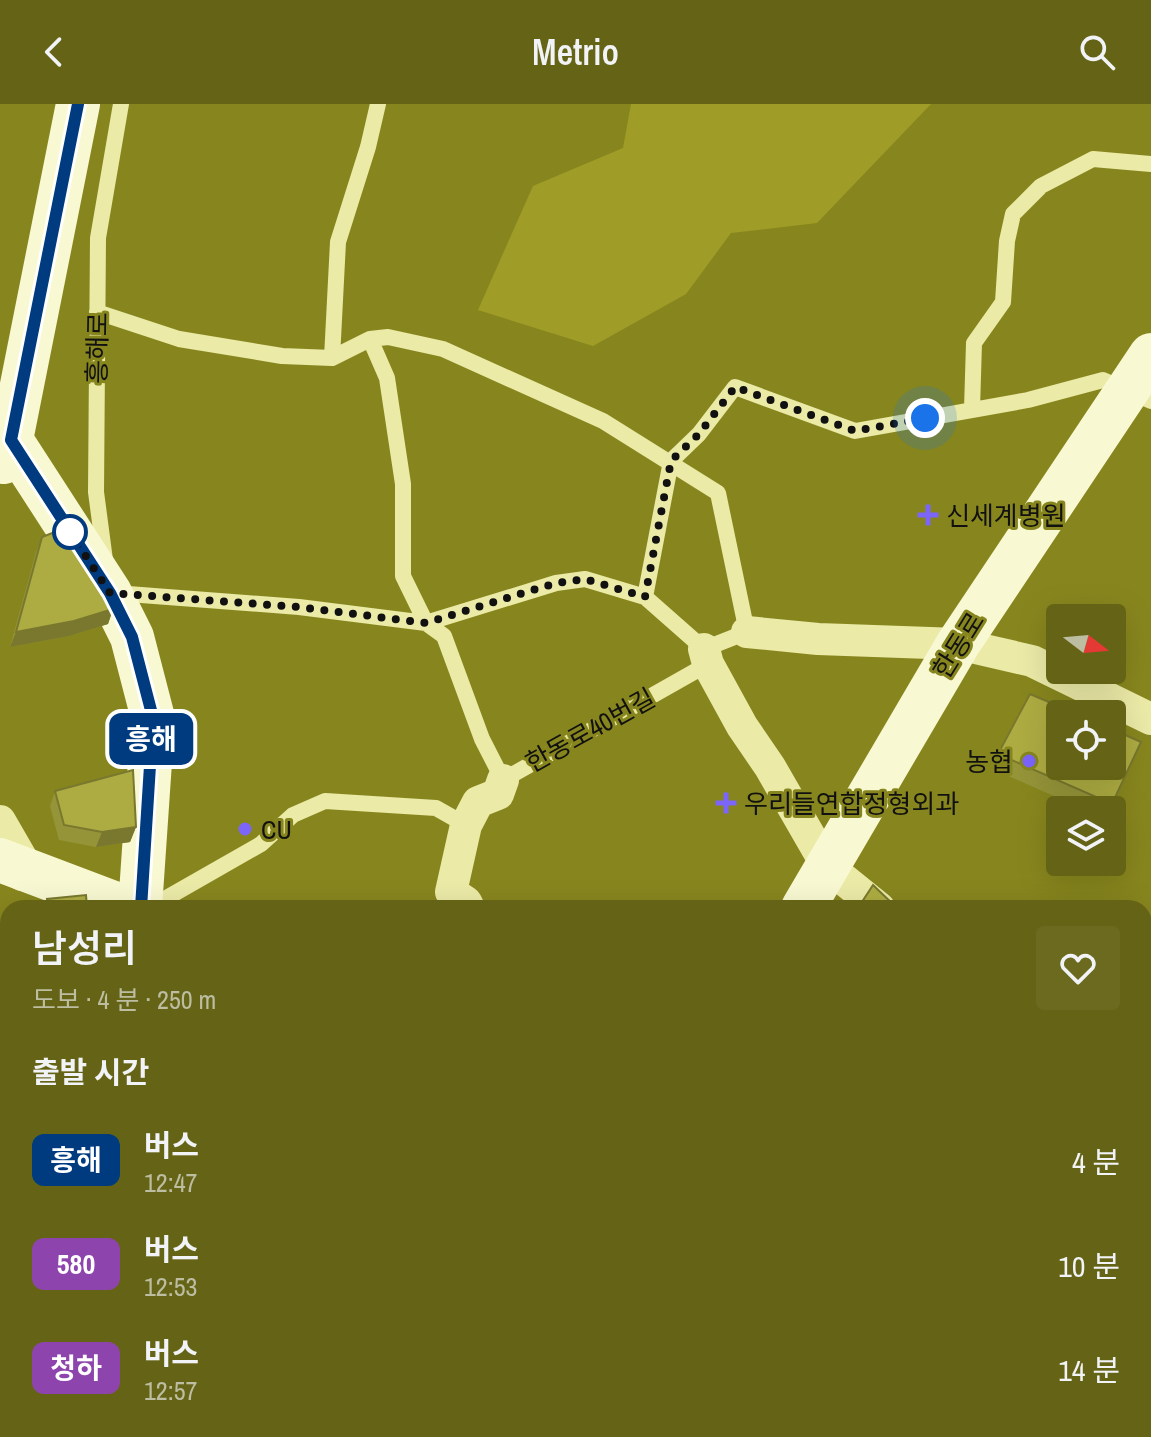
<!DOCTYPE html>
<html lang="ko">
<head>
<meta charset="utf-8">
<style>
	:root { --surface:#656416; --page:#6b6a1f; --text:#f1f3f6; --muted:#bcbda1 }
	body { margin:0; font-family:"Archivo Narrow","Noto Sans KR",sans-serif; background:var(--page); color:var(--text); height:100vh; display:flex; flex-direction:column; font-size:30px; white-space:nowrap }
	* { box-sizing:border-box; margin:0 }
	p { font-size:26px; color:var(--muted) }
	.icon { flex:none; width:44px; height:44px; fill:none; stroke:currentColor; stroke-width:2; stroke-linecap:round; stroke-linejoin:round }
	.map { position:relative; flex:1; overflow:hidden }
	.panel { position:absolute; left:0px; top:796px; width:1152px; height:538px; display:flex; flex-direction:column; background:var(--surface); border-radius:24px 24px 0 0; box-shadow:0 8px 32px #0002 }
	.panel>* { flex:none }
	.badge { padding:0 16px; border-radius:12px; font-size:28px; line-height:52px }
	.needle { width:52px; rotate:106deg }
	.fabs { position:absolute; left:1046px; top:500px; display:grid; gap:16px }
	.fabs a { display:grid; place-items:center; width:80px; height:80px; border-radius:8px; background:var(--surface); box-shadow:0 8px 32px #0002; font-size:40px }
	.you { position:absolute; width:40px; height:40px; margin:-20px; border:6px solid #fff; border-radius:50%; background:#1a73e8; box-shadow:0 0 0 12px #1a73e833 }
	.map>.badge { position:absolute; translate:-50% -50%; box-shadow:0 0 0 4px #fff }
	h2 { padding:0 32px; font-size:30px; line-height:72px }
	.round { display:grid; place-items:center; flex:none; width:84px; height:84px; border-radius:8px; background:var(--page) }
	.head { display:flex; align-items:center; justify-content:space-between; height:136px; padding:0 32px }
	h1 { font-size:38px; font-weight:600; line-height:60px }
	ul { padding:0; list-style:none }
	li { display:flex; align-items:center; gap:24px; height:104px; padding:0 32px }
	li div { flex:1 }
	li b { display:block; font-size:30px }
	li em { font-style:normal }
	li .badge { min-width:88px; font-weight:700; text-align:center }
	header { display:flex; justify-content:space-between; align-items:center; height:104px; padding:0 32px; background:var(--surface); font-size:36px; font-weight:600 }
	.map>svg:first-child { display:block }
	.green { fill:#9f9d27 }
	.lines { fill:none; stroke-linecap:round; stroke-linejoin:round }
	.path { stroke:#ebeaa7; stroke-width:5; stroke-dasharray:4 6; stroke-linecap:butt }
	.lane { stroke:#ebeaa7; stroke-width:16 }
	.street { stroke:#ebeaa7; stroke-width:32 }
	.secondary { stroke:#f8f8d2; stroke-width:44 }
	.wall { fill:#959439 }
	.shaded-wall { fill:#79782e }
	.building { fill:#adac42; stroke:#79782e; stroke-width:2 }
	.line-casing { stroke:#fff; stroke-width:18 }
	.line { stroke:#003b80; stroke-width:12 }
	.walk { stroke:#111; stroke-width:8; stroke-dasharray:0 14.4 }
	.poi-dot { fill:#7b65fa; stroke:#87861e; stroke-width:3 }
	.stop-dot { fill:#fff; stroke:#003b80; stroke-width:4 }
	.labels { text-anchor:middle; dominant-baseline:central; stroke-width:6; stroke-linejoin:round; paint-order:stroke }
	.street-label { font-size:26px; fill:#111; stroke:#87861e }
	.poi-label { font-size:26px; fill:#111; stroke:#87861e; text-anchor:start }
</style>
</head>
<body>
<header><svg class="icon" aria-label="back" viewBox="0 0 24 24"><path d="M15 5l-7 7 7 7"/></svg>Metrio<svg class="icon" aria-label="search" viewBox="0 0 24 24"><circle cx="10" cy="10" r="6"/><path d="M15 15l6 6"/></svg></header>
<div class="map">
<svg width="1151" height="1333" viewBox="0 0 1151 1333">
	<rect width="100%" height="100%" fill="#87861e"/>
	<path class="green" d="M631 0H931L817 119 731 129 686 190 593 242 478 206 533 82 623 44Z"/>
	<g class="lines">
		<path class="path" d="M1144 1182 1151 1186
			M1144 1275 1151 1265
			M1104 1333 1108 1326"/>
		<path class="lane" d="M97 208 179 235 282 252 332 254
			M370 235 387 274 403 380V472L426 519 444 532 482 635 503 676 708 560
			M972 305 974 239 1003 198 1007 137 1013 110 1041 82 1093 55 1151 60
			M671 357 699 330 735 283 855 327 1028 296 1103 276 1151 297
			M105 456 96 388 98 134 121 0
			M115 489 299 503 426 519 556 479 585 475 645 493 704 545 747 528 718 389 603 317 443 245 388 233 370 235 332 254 338 138 368 43 378 0
			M645 493 671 357
			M149 804 261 740 293 711 325 697 436 704 466 721
			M0 906 8 901"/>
		<path class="street" d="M747 528 818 535 958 540 1032 557 1151 615
			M704 545 708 560 742 622 770 663 827 762 879 804
			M0 717 30 769 22 771
			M469 804 466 798 451 788 466 721 478 698 498 690 503 676
			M1144 996 1151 1001
			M1144 1044 1151 1028
			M177 1333 179 1326
			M1025 1333 1027 1326"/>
		<path class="secondary" d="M0 324 11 336 110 489 132 533 153 614 140 804
			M4 358 11 336 78 0
			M0 756 127 804
			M803 804 958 540 1151 251
			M499 1333 503 1326"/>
	</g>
	<path class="wall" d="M42 433 113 505 108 520 69 532 10 543 36 448Z
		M1141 638 1135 653 1110 706H1085L993 665 998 650Z
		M55 687 136 723 130 738 96 743 59 736 50 702Z
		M8 816V882L0 879V819Z
		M299 1326H403L395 1333H298Z
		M577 1326H664L662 1333H579Z"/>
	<path class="shaded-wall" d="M113 505 108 520 69 532 10 543 16 528Z
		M136 723 130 738 96 743 102 728Z
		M386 1326H403L395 1333H377Z"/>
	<path class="building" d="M60 426 113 505 74 517 16 528 42 433Z
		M1030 590 1077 610H1060V662H1112V625L1141 638 1112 700 998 650Z
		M133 666 136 723 102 728 64 721 55 687Z
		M873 781 897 804H858Z
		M86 791 87 804H48L47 795Z
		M8 816V860L0 856V819Z
		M303 1326H349L359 1333H302Z
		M365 1326H386L377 1333H375Z
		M425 1326H484L492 1330 491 1333H418Z
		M591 1326H664L661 1333H602L593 1329Z
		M720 1326H760L777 1333H717Z"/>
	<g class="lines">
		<defs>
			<path id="line" d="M78 0 11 336 110 489 132 533 153 614 141 804"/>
		</defs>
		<use href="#line" class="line-casing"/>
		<use href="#line" class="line"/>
		<path class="walk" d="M70 428 110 489 299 503 426 519 556 479 585 475 645 493 671 357 699 330 735 283 855 327 925 314"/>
	</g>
	<g class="poi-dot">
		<path d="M924 399h8v8h8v8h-8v8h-8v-8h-8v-8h8z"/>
		<circle cx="1029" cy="657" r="8"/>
		<path d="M722 687h8v8h8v8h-8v8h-8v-8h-8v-8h8z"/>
		<circle cx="245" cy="725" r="8"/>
	</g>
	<circle class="stop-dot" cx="70" cy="428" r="16"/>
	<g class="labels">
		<g class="street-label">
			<text transform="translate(97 244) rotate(-89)">흥해로</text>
			<text transform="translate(958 541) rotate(-58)">한동로</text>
			<text transform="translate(590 626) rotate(-29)">한동로40번길</text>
		</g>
		<g class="poi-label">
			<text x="946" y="411">신세계병원</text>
			<text x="1013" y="657" text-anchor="end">농협</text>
			<text x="744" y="699">우리들연합정형외과</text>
			<text x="261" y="725">CU</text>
		</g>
	</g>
</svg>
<div class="fabs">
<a><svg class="needle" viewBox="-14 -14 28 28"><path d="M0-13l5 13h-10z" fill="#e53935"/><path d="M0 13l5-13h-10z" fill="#bcbda1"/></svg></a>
<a><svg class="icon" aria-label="locate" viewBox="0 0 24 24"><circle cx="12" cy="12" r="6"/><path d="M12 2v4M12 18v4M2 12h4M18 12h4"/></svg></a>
<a><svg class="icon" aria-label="layers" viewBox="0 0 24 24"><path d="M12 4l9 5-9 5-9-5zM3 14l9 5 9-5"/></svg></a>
</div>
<div class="you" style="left:925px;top:314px"></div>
<b class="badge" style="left:151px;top:635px;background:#003b80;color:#fff">흥해</b>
<section class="panel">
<div class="head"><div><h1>남성리</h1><p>도보 · 4 분 · 250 m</p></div><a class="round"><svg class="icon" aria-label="heart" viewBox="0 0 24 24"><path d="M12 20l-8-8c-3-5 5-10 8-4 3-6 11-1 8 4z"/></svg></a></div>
<h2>출발 시간</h2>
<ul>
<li><span class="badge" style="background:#003b80;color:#fff">흥해</span><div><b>버스</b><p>12:47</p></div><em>4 분</em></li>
<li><span class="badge" style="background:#8e44ad;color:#fff">580</span><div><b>버스</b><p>12:53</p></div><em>10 분</em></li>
<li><span class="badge" style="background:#8e44ad;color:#fff">청하</span><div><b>버스</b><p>12:57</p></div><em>14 분</em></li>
</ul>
</section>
</div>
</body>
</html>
